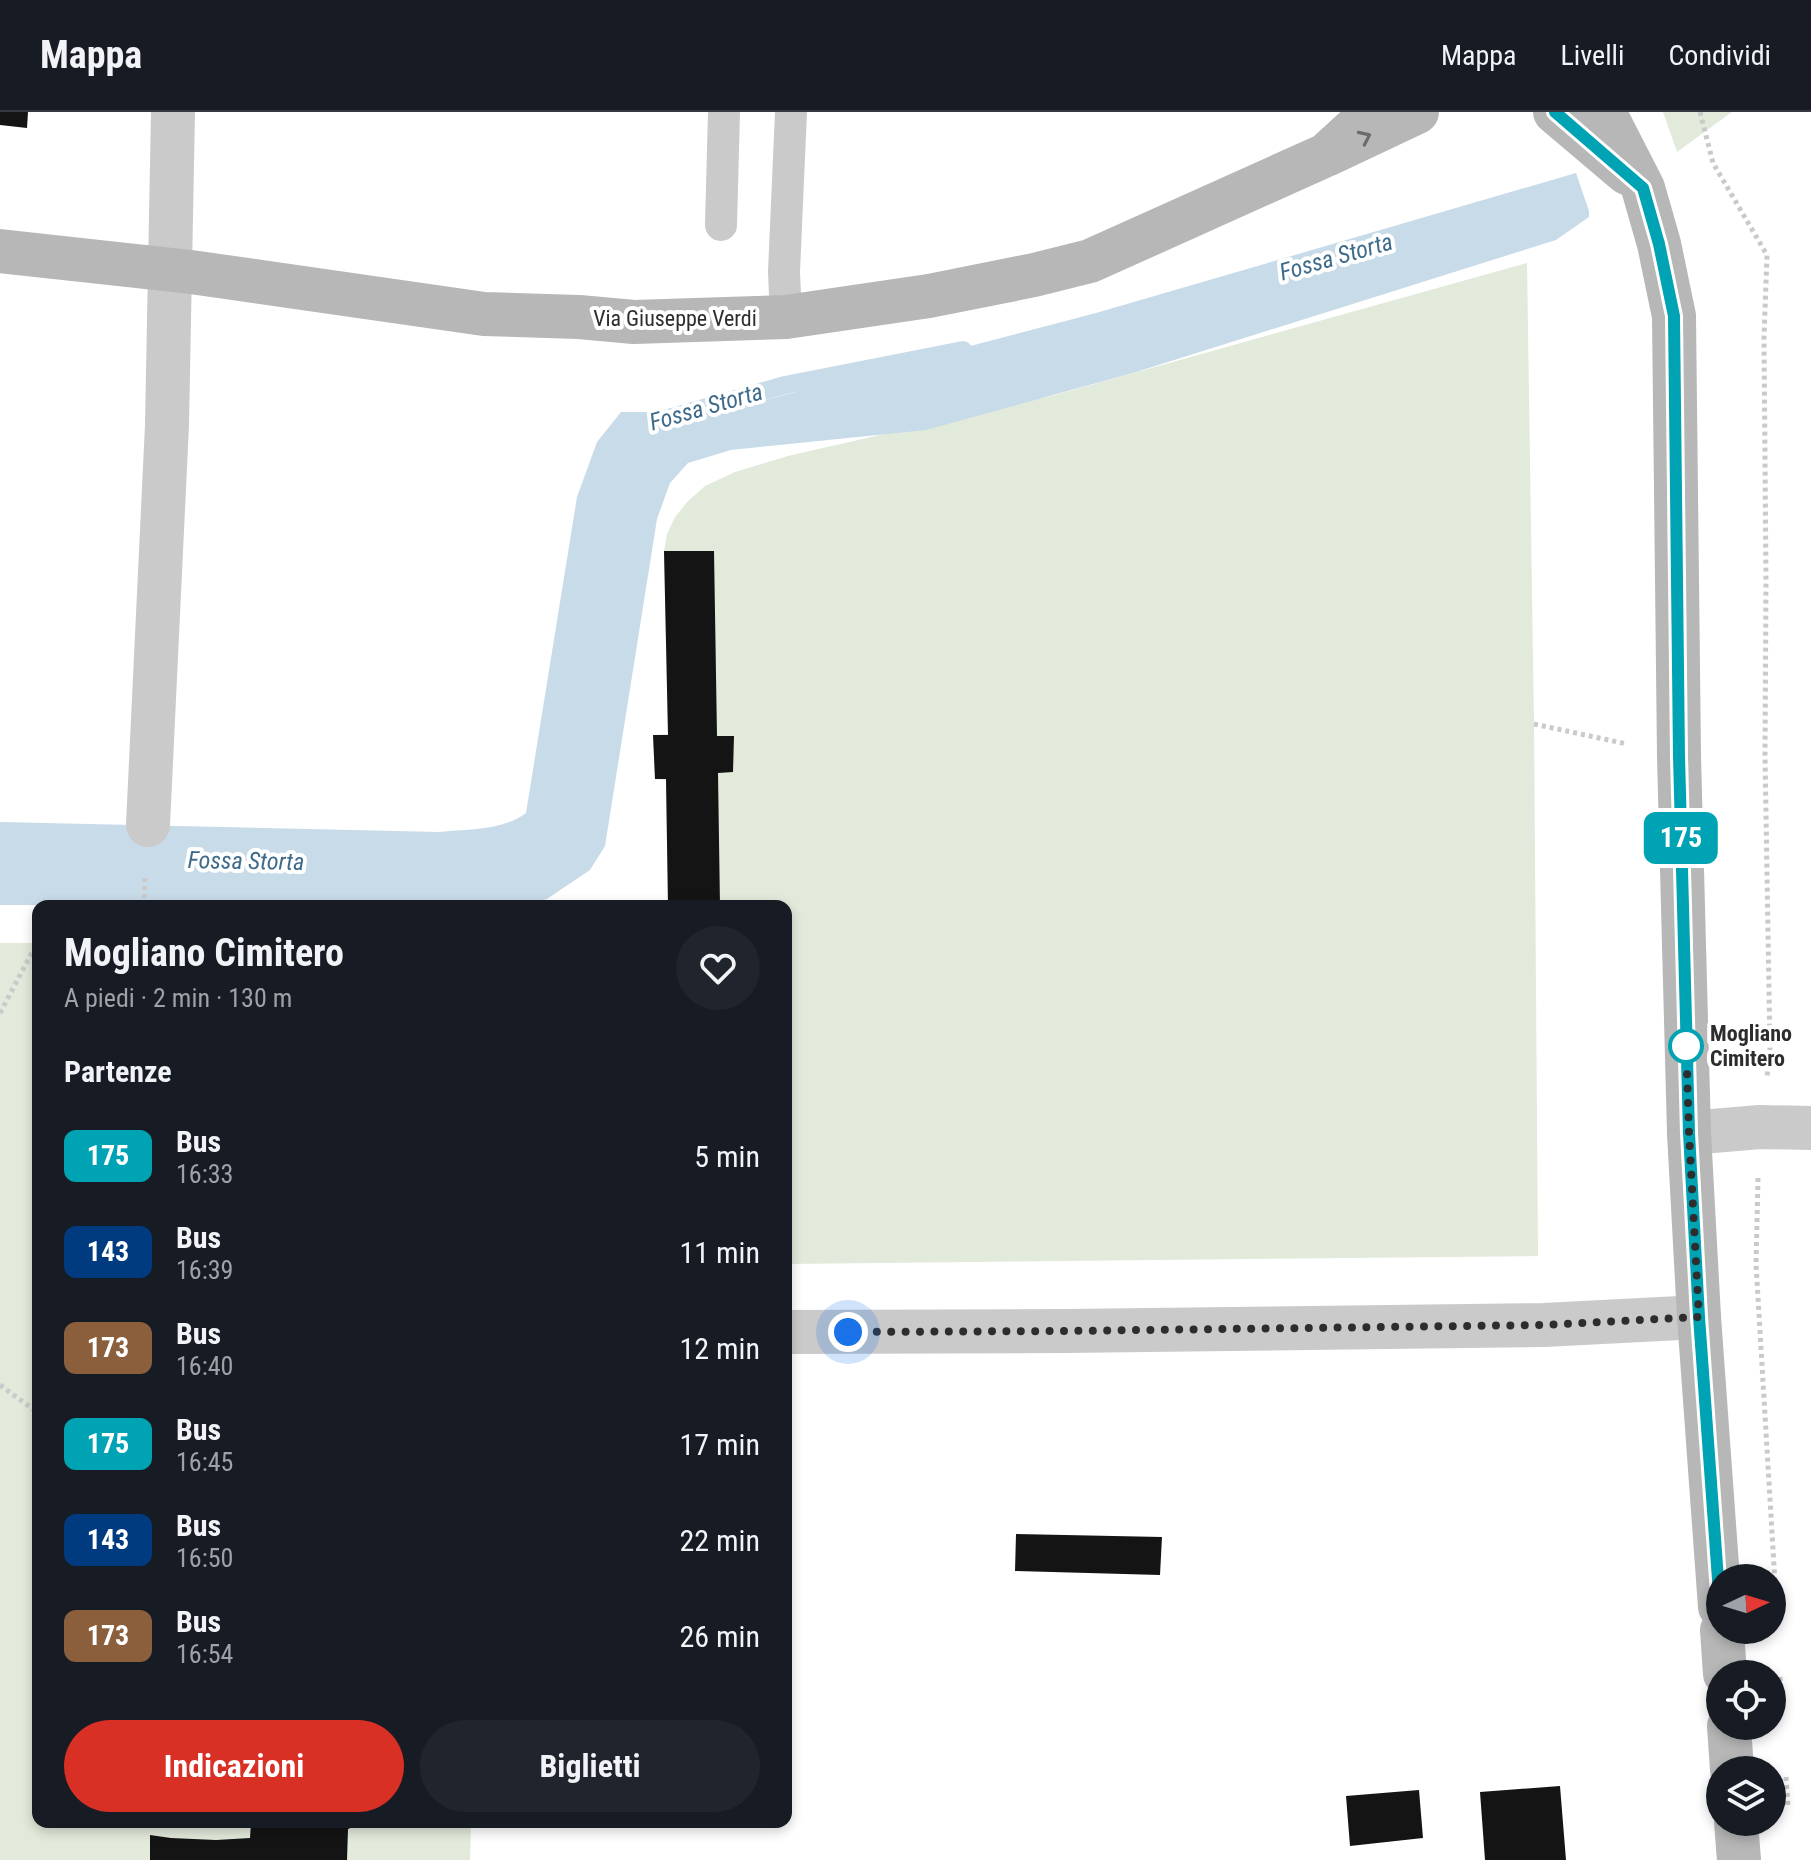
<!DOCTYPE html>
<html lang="it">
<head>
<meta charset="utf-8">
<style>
	:root { --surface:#171b24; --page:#20242c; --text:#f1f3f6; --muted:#9ea1a6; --line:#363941; --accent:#d93025 }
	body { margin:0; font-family:"Roboto Condensed",sans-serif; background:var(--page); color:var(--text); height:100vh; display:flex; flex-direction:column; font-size:30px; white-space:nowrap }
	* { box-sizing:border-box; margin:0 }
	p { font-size:26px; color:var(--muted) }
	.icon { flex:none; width:44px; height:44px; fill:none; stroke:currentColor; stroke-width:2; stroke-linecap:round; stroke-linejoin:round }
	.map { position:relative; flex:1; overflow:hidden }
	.side { position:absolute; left:32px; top:788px; width:760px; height:928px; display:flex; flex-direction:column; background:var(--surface); border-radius:16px; box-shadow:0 4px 12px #0003 }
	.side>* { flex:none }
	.badge { padding:0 16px; border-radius:12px; font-size:28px; line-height:52px }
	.needle { width:52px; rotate:86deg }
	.fabs { position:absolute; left:1706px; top:1452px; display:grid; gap:16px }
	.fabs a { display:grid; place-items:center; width:80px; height:80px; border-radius:50%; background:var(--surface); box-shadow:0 4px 12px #0003; font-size:40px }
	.you { position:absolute; width:40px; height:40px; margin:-20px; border:6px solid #fff; border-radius:50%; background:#1a73e8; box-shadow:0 0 0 12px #1a73e833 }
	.map>.badge { position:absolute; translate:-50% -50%; box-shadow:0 0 0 4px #fff }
	h2 { padding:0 32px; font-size:30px; line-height:72px }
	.round { display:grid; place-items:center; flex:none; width:84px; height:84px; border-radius:42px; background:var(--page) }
	.summary { display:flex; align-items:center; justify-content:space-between; height:136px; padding:0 32px }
	h1 { font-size:38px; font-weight:700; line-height:60px }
	.primary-button { display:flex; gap:16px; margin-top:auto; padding:16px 32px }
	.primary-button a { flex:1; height:92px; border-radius:48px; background:var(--accent); color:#fff; font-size:32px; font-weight:700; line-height:92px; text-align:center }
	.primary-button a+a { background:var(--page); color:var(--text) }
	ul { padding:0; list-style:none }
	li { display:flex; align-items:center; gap:24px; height:96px; padding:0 32px }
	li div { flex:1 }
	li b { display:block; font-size:30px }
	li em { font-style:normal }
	li .badge { min-width:88px; font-weight:700; text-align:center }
	header { display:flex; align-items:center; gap:48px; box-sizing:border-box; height:112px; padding:0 40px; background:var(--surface); border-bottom:2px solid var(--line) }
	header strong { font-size:38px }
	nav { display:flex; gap:44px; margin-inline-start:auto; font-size:28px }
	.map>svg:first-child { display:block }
	.green { fill:#e2eadb }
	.water { fill:#c8dbe9 }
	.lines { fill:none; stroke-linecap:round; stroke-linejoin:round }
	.stream { stroke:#c8dbe9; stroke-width:18 }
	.building { fill:#141414 }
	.path { stroke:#cacaca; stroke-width:5; stroke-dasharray:4 4; stroke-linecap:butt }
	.lane { stroke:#cacaca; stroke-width:32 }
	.street { stroke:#cacaca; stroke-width:44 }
	.secondary { stroke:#b7b7b7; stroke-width:44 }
	.oneway { stroke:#6b6b6b }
	.line-casing { stroke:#fff; stroke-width:18 }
	.line { stroke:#00a3b4; stroke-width:12 }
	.walk { stroke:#2d2d2d; stroke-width:8; stroke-dasharray:0 14.4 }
	.stop-dot { fill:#fff; stroke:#00a3b4; stroke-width:4 }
	.labels { text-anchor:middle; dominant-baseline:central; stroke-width:8; stroke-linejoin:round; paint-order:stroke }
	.street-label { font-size:22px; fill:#2d2d2d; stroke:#fff }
	.stop-label { font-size:22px; font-weight:bold; fill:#2d2d2d; stroke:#fff; text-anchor:start }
	.water-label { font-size:24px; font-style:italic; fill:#3f6b8b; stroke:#fff }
</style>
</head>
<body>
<header>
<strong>Mappa</strong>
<nav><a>Mappa</a><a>Livelli</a><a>Condividi</a></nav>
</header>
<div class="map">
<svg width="1811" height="1748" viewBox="0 0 1811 1748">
	<rect width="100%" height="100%" fill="#fff"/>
	<path class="green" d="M1663 0H1732L1677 40Z
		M1527 151 1534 612 1538 1144 786 1152V794H668L666 668 655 667 653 623 668 622 664 439 667 422 675 405 688 389 705 374 735 360 788 344 1055 283Z
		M0 831H38V1710H471L470 1748H0Z"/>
	<path class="water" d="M1576 61 1589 99V105L1556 128 1133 261 926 318 731 338 688 351 670 371 657 407 605 734 590 758 547 787 519 794 0 793V710L439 720C468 717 502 719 526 701L577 385 597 330 621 300H692L765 288 1096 201Z"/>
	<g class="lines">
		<path class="stream" d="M665 307 785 273 963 238"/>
	</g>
	<path class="building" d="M0 0H28L27 16 0 13Z
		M664 439H714L717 624H734L733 660 718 661 720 794H668L666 667H655L653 623H668Z
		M1016 1422 1162 1425 1160 1463 1015 1459Z
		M1560 1674 1566 1748H1485L1480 1680Z
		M1419 1678 1423 1726 1350 1734 1346 1684Z
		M251 1710H366L348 1717 347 1748H150V1723L171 1726 216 1728 250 1726Z"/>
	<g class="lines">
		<path class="path" d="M1700 0 1713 51 1767 143 1764 225 1766 468 1765 643 1770 937 1767 965
			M1534 612 1627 632
			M144 794 145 762
			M0 901 38 829
			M1758 1066 1756 1152 1775 1471
			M0 1273 38 1301
			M1776 1489 1777 1511
			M1780 1565 1782 1603
			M1786 1665 1788 1695"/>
		<path class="lane" d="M721 113 724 0
			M786 205 784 160 791 0"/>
		<path class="street" d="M148 713 167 313 173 0
			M1689 1021 1760 1015 1811 1016
			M786 1220 1066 1219 1544 1213 1699 1205"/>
		<path class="secondary" d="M1373 0 1326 43 1417 0
			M1555 0 1627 61
			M1604 0 1643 76 1659 132 1674 204 1679 644 1689 1021 1699 1205 1720 1495
			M0 139 191 160 484 202 579 205 634 210 786 205 929 184 1034 163 1090 149 1326 43
			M1722 1518 1725 1562
			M1729 1614 1732 1658
			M1736 1710 1739 1748"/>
	</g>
	<defs><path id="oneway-chevron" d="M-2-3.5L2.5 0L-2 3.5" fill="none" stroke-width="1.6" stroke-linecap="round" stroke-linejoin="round" transform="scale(2)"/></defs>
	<use class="oneway" href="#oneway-chevron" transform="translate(1365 25) rotate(-25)"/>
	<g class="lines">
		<defs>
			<path id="line" d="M1555 0 1643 76 1659 132 1674 204 1679 644 1689 1021 1699 1205 1720 1495"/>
		</defs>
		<use href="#line" class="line-casing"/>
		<use href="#line" class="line"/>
		<path class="walk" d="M848 1220 1066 1219 1544 1213 1699 1205 1689 1021 1686 927V934"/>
	</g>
	<circle class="stop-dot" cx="1686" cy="934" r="16"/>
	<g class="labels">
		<g class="street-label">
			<text x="675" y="206">Via Giuseppe Verdi</text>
		</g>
		<g class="stop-label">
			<text x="1710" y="921">Mogliano<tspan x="1710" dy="25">Cimitero</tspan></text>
		</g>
		<g class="water-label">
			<text transform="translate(1336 145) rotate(-16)">Fossa Storta</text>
			<text transform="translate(706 295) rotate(-16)">Fossa Storta</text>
			<text transform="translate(246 749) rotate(1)">Fossa Storta</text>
		</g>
	</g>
</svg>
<div class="fabs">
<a><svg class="needle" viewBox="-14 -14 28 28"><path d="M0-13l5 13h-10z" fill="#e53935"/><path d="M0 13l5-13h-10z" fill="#9ea1a6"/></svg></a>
<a><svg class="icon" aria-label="locate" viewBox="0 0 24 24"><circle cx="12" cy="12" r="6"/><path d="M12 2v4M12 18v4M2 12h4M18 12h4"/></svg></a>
<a><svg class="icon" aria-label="layers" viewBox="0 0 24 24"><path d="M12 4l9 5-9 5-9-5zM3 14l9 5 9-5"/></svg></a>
</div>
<div class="you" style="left:848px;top:1220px"></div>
<b class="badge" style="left:1681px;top:726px;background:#00a3b4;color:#fff">175</b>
<section class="side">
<div class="summary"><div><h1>Mogliano Cimitero</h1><p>A piedi · 2 min · 130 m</p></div><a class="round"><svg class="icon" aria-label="heart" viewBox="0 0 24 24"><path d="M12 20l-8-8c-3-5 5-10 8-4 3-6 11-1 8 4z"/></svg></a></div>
<h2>Partenze</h2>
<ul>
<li><span class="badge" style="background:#00a3b4;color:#fff">175</span><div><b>Bus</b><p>16:33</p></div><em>5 min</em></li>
<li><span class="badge" style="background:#003b80;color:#fff">143</span><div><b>Bus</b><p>16:39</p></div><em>11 min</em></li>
<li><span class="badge" style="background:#8b5e3c;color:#fff">173</span><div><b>Bus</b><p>16:40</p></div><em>12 min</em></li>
<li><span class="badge" style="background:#00a3b4;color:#fff">175</span><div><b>Bus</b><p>16:45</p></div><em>17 min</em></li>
<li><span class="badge" style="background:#003b80;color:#fff">143</span><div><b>Bus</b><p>16:50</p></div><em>22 min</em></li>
<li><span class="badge" style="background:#8b5e3c;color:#fff">173</span><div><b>Bus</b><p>16:54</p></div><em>26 min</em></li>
</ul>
<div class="primary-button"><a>Indicazioni</a><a>Biglietti</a></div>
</section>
</div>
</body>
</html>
